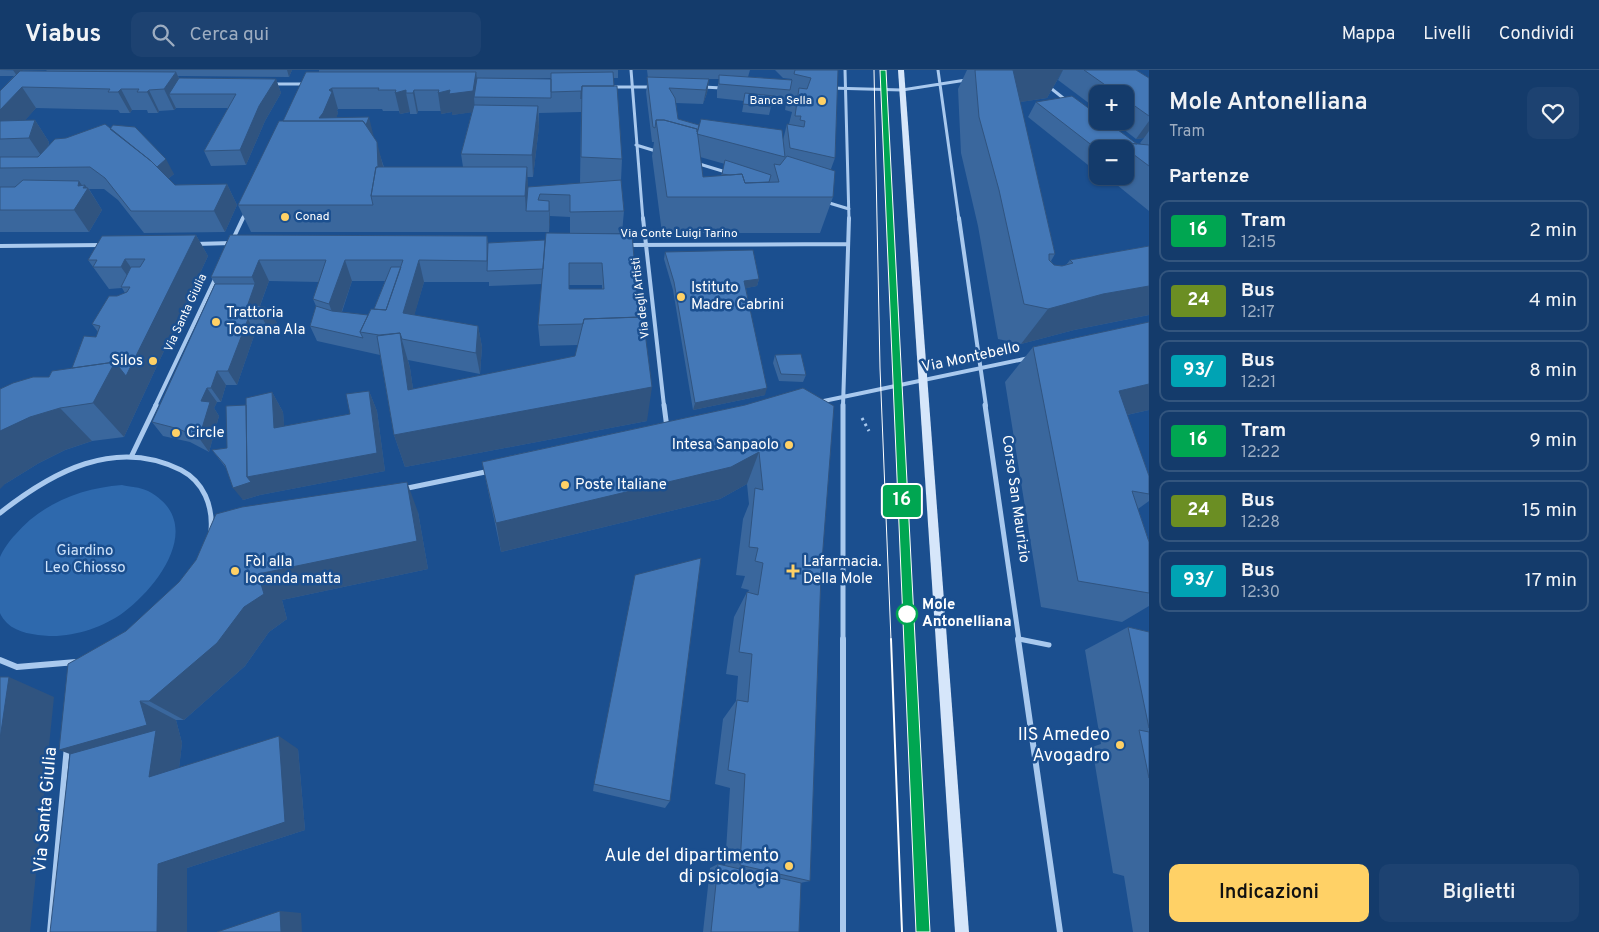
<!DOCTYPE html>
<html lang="it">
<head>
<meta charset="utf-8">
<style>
	:root { --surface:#143b6b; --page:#1d4271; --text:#f1f3f6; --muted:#9dadc1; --line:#33557e; --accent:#ffd166 }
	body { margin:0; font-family:Overpass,sans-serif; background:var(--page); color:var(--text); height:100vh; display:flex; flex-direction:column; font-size:19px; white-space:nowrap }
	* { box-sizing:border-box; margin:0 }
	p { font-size:16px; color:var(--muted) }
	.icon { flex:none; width:28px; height:28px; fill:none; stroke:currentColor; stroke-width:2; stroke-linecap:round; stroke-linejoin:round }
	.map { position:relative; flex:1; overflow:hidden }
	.panel { display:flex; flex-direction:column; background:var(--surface); width:450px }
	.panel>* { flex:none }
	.badge { padding:0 10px; border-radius:4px; font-size:18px; line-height:32px }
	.controls { position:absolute; left:1089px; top:15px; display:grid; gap:10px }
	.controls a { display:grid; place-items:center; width:45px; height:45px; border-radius:10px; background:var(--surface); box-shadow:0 1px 4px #0004,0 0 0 1px var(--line); font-size:25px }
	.map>.badge { position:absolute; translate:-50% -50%; box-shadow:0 0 0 2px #fff }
	h2 { padding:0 20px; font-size:19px; line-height:45px }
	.round { display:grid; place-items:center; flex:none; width:52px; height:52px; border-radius:10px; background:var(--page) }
	.head { display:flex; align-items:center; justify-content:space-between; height:85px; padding:0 20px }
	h1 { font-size:24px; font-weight:600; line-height:38px }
	.cta { display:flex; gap:10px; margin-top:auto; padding:10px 20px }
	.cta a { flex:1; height:58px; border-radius:10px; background:var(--accent); color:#111; font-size:20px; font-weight:600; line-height:58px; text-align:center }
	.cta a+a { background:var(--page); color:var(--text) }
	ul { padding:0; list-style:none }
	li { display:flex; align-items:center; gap:15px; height:62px; margin:0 10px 8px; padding:0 10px; border:2px solid var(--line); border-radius:10px }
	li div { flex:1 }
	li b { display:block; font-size:19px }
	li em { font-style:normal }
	li .badge { min-width:55px; font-weight:700; text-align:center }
	header { display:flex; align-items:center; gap:30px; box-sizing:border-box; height:70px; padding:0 25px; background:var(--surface); border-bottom:1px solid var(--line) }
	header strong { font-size:24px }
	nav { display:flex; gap:28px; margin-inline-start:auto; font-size:18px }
	.search { width:350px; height:45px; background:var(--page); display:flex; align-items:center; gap:12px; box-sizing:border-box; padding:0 18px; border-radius:10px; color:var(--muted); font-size:19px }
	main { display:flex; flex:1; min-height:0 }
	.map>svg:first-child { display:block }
	.green { fill:#2e69ad }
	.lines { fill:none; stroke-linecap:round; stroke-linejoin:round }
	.path { stroke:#a9c9ee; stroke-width:3; stroke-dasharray:2.5 4; stroke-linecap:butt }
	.lane-far1 { stroke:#a9c9ee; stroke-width:4 }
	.lane { stroke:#a9c9ee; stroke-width:5 }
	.street-far3 { stroke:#a9c9ee; stroke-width:3 }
	.street-far2 { stroke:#a9c9ee; stroke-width:4 }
	.street-far1 { stroke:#a9c9ee; stroke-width:5 }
	.street { stroke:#a9c9ee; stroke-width:6 }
	.secondary { fill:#d6e6fa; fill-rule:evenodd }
	.tram-far1 { stroke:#fff; stroke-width:1 }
	.tram { stroke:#fff; stroke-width:2 }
	.wall { fill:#3a679d; fill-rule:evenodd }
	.shaded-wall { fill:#305480 }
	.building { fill:#4478b7; stroke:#305480; fill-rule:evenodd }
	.line { fill:#00a651; stroke:#fff }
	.poi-dot { fill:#ffd166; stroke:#1b4f8f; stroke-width:2 }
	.stop-dot { fill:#fff; stroke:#00a651; stroke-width:2.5 }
	.labels { text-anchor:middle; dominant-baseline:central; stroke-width:5; stroke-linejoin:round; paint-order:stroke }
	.far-poi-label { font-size:12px; fill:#fff; stroke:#1b4f8f; text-anchor:end }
	.far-street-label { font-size:12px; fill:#fff; stroke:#1b4f8f }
	.poi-label { font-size:15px; fill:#fff; stroke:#1b4f8f; text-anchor:start }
	.street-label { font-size:15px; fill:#fff; stroke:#1b4f8f }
	.park-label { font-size:15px; fill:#cfe3fa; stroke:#1b4f8f }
	.stop-label { font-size:15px; font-weight:bold; fill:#fff; stroke:#1b4f8f; text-anchor:start }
	.near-poi-label { font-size:18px; fill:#fff; stroke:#1b4f8f; text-anchor:end }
	.near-street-label { font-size:18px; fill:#fff; stroke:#1b4f8f }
</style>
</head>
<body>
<header>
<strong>Viabus</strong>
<div class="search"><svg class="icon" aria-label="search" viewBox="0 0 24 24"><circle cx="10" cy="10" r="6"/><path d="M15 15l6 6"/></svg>Cerca qui</div>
<nav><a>Mappa</a><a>Livelli</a><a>Condividi</a></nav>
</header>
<main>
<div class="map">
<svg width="1149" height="862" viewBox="0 0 1149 862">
	<rect width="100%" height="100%" fill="#1b4f8f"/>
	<path class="green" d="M122 415C130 417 140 417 148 421 206 452 160 515 124 542 104 557 74 567 49 566 35 565 17 563 7 553 5 551 1 546 0 543 0 539 0 491 0 487 3 480 10 470 15 465 42 433 82 418 122 415Z"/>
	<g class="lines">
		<path class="path" d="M862 348 869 361"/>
		<path class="lane-far1" d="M1019 569 1024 570"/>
		<path class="lane" d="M1019 569 1049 575"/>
		<path class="street-far3" d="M631 0 643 150
			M845 0 849 150
			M938 0 959 150
			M273 14H307
			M1048 16 1067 31
			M610 17H652
			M703 17 722 18
			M830 18 902 20 966 10
			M636 75 659 82
			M696 93 729 103
			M826 132 849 139
			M242 150 246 141"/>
		<path class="street-far2" d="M643 148 664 336
			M959 148 986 336
			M233 169 243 148
			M195 174 232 173
			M628 175 848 174
			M0 176 102 175
			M819 332 1029 288
			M155 336 216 207
			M843 336 849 148"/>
		<path class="street-far1" d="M664 335 667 358
			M843 335V570
			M985 335 1019 570
			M132 385 156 335
			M403 419 490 401
			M0 443C52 402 115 367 181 400 204 412 213 436 211 461"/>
		<path class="street" d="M843 569V862
			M1018 569 1060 862
			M0 590 17 597 76 592
			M50 862 67 676"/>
		<path class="secondary" d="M898 0H904L969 862H955Z"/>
		<path class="tram-far1" d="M874 0 880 298 891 570
			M883 0 909 570"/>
		<path class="tram" d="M891 569 902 862
			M909 569 923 862"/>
	</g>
	<path class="wall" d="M0 0 47 1 46 0H292L289 7 178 6 179 8 276 9 281 23 265 51 246 95 211 96 204 81 228 38H176L174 40 159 41 158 43H148L147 40H132L130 43H120L118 40 36 38 25 50H35L49 72 48 77 174 104 168 109 175 115 227 114 237 135 225 162 144 163 118 130 104 119H89L102 140 89 162H0V21L14 6H0Z
		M319 0H618V8H613L622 89 621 111 624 141 622 163H577L632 164 647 351 405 397 394 365 380 285 317 271 310 256 316 236 313 229 319 212 269 211 260 236 277 253 270 263H255L237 315H226L221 332H217L214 338 219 346 209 382 190 372 163 366 152 352 215 214 211 207 230 165 487 166 488 173 545 170 570 163V147L550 146 549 162H251L238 135 283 51 319 2ZM477 8H551V9ZM338 39H382L383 41H399L400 44 410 42V44H417L418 41H441V44L452 42V45L472 42 461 84 463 97H384L374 68 336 47 338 43 337 40ZM581 42 580 114 528 117 527 107H533L539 57V43ZM352 211H385L374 239 368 245 342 242ZM424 212H489V216L542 214 538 255 540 276 578 275 575 286 413 319 410 298 408 290 480 304 482 277 478 256 414 245ZM569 215H602V219H569Z
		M647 0H750L748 7 792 10V9L783 8 775 0H838L835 88 831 99 833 127 820 163H662L652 86 654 72H652L646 22 648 8ZM709 9H719L717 20V28L744 31 742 42 769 45 772 33 786 34 785 40 792 42 789 54H787L783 70 699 55 678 49 676 33 703 34 707 23ZM700 87 725 94 721 106 703 107Z
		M967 0H1063L1047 28 1020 32 1055 184 1051 191 1054 195 1062 196 1066 195 1070 190 1149 176V245L1074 260 1021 274 998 269 978 156 961 83 958 19Z
		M1063 0H1136L1149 8V141L1106 106H1125V79H1098V100L1093 99 1028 47 1036 32 1137 74 1142 75 1140 73 1144 68 1136 69 1113 51H1125V24H1098V40L1058 10Z
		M196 165 208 186 124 367 92 371 65 380 39 393 5 414 49 307 72 298 96 267 98 262 92 254 117 226 125 223 122 218 109 219 88 190Z
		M665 182 759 209 757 216 746 218 765 325 693 340 673 220 664 189Z
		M1149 252V340L1127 345 1149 406V431L1138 439 1149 472V536L1122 552 1041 537 1005 312 1033 277Z
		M775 285 806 305 803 312 779 311 773 293Z
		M369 321 377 341 385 401 260 425 243 430 226 398 212 380 227 378 246 335 272 322 283 342 284 356 350 344Z
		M745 335 821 504 810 811 800 813 799 862H703L710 798 718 794 725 796 730 718 715 714 723 649 736 631 738 606 726 604 734 547 747 522H748L749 520 741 518 745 506 736 505 743 449 749 434 747 414 720 429 501 482 482 392Z
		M418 442 428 499 282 530 287 549 269 562 245 596 184 650H176L182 673 179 698 298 679 305 760 187 798 70 684 68 594Z
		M1128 557 1149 562V862H1133L1124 806 1113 803 1092 677 1101 674 1085 580Z
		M594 714 670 731 665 738 593 721Z"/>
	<path class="shaded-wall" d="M13 0H23L17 6Z
		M287 0H292L289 7Z
		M1013 0H1063L1047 28 995 36Z
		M176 2 186 23 169 24 176 38 174 40 164 19Z
		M476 2 479 23 474 27 475 42 452 45V42L441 44 438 23 450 20Z
		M276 9 281 23 265 51 246 95 240 80 259 36Z
		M709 9 707 23 703 34 706 20Z
		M22 17 36 38 9 69 0 65V40Z
		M332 18 338 39 337 40 338 43 333 57 319 48 329 20Z
		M121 19 132 40 130 43 118 22Z
		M149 20 159 41 158 43 147 22Z
		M406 20V23L410 42 400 44 395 23Z
		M414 20 418 41 417 44 413 23Z
		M538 36 539 57 533 107 532 85Z
		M369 47 374 68 365 57Z
		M35 50 49 72 44 90 29 68Z
		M1149 51V61L1144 68 1136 69Z
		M377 72 384 100 376 126Z
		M166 89 174 104 163 113 155 98Z
		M527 97 529 133 526 141 525 126Z
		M79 111 84 118 85 115 88 119V118L102 140 89 162 74 140Z
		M227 114 237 135 225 162 214 141Z
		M549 131 550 152 549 162Z
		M196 165 208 186 124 367 93 333 115 292Z
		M125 189 140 210 136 218 121 197Z
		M259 190 269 211 255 249 248 234 255 214 252 207Z
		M345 190 352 211 337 255 329 234Z
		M419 190 424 212 409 264 403 243Z
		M759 209 757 216 742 219 744 211Z
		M1149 216V245L1074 260 1021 274 1048 239 1103 224Z
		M270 238 277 253 270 263 263 249Z
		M248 249 255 263 237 315 228 301Z
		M478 256 482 277 480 304 476 283Z
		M400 263 410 298 418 354 408 320Z
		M217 301 226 315 221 332 211 318Z
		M1149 314V340L1085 354 1119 321Z
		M652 317 647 351 405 397 394 365Z
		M207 318 217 332 214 338 219 346 209 382 199 368 201 331Z
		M767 318 765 325 693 340 695 333Z
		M369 321 377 341 385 401 260 425 243 430 233 418 247 407 377 383Z
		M272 322 283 342 286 377 274 358Z
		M60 338 92 371 65 380 39 393 5 414 0 419V361L30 347Z
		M759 382 747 414 720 429 501 482 496 453Z
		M407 412 418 442 428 499 282 530 287 549 269 562 245 596 184 650 149 631 258 504Z
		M9 607 54 627 30 862H0V669Z
		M140 631 176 650 182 673 177 717 102 696 59 680Z
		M279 666 298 679 305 760 187 798V862H157L158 794Z
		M280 841 301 843 302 862H281Z"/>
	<path class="building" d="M795 0H838L835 88 790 78 787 54 804 57 805 51 800 50 801 46H795L799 18 807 19 811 8 794 4Z
		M975 0H1013L1055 184H1049V190L1054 195 1062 196 1073 193 1070 190 1149 176V216L1103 224 1048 239 1024 234 999 120 979 47Z
		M1084 0H1136L1149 8V46L1125 29V24H1118Z
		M20 1 176 2 164 19 149 20 147 22H137L139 19H121L118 22H108L110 19 22 17 0 40V21Z
		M306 2H476L473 21 449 24 450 20 438 23 439 20H414L413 23H406V20L395 23 396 20H378L379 18H332L329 20 332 22 323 43 319 48 369 47 366 55 363 51H283Z
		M613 2 614 16H582L581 29V21L551 22V3Z
		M719 5 792 10 790 20 719 14Z
		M647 7 709 9 706 20 669 18 675 28 678 49 699 55 697 62V59L664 50H656L655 58 653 57Z
		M179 8 276 9 259 36 240 80 204 81 236 24H169Z
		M477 8 551 9V28L474 27Z
		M582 16H617L622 89 581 87Z
		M745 23 774 26 771 37 743 34Z
		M1072 26 1098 45V51H1106L1137 74 1117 72 1113 79H1098V80L1036 32Z
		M474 35 538 36 532 85 461 84Z
		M701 49 782 60 785 87 697 64Z
		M35 50 29 68 0 69V51Z
		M656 50H664L697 59 703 107 742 104 745 113 779 112 774 94 780 95 787 86 835 101 833 127H667Z
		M279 51H363L377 72 378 97H376L371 126 373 135H238Z
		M105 54 151 91 175 115 227 114 214 141H131L105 108 90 97 0 98V87H38L55 69 66 68Z
		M113 55 135 57 166 89 157 97 151 91 110 59Z
		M1117 72 1149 75V96Z
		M725 90 771 105 769 112 745 113 742 104 730 105 722 104Z
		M376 97H527L525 126H371Z
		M23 110 79 111 78 116 85 115 83 118H88L74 140H0V117H15Z
		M621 110 624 141 570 142V125L540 124 538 130 549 131V141H526L528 117Z
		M546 163 632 164 639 247 584 249 583 254 538 255ZM569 193H602L604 219H569Z
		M196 165 126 306 115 292 72 298 84 266 96 267 100 256 92 254 109 226H117L127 222 130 217H121L131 197H140L145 189H125L121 197H93L97 190H88L102 166Z
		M230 165 487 166V191L419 190 403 243 478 256 476 283 402 269 400 263 379 265 360 262 371 239 386 240 403 190H345L329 234 313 229 326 190H259L252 207H211Z
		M545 170 543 199 487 201 488 173Z
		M753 180 759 209 744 211 767 318 695 333 674 212 665 182Z
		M391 197H401L386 240 374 239Z
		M215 214H255L248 234 270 238 263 249H248L228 301H217L211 318H207L201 331 210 332 199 368 179 359 152 352Z
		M316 236 332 241 368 245 360 262 363 268 310 256Z
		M643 247 652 317 394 365 377 266 400 263 408 320 575 286 584 249Z
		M1149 252V314L1119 321 1149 406V424L1132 421 1149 472V523L1078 511 1033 277Z
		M801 284 806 305 781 304 775 285Z
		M115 292 93 333 60 338 30 347 0 361V319L13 313 33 307H49L52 301Z
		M803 318 834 336 821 504 810 811 740 795 745 704 728 700 737 630 748 632 752 584 739 582 747 522 758 525 763 493 755 491 758 478 749 477 755 418 763 420 759 382 731 397 496 453 482 392 745 335Z
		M369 321 377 383 247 407 246 328 272 322 274 358 350 344 346 324Z
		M246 335 247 407 251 412 233 418 225 395 212 380 227 378 226 336Z
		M407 412 417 471 258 504 264 524 244 537 217 573 149 631H140L147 655 59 680 68 594 126 561 179 512 196 490 216 444 242 437Z
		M701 488 670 731 594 714 635 505Z
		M1128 557 1149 562V658Z
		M0 607H9L0 669Z
		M156 660 149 707 279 666 285 752 158 794 157 862H50L70 684Z
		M1139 660 1149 662V708Z
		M718 794 801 813 799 862H711Z
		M280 841 281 862H217Z"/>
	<path class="line" d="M880 0H886L930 862H916Z"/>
	<g class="poi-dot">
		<circle cx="822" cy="31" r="5"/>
		<circle cx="285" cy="147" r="5"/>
		<circle cx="681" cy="227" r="5"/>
		<circle cx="216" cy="252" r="5"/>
		<circle cx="153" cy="291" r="5"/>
		<circle cx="176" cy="363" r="5"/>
		<circle cx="789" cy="375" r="5"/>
		<circle cx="565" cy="415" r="5"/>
		<circle cx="235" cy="501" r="5"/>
		<path d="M790.5 493.5h5v5h5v5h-5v5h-5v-5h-5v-5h5z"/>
		<circle cx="1120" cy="675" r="5"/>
		<circle cx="789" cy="796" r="5"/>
	</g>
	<circle class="stop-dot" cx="907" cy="544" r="10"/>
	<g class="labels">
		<g class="far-poi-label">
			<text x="812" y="31">Banca Sella</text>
			<text x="295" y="147" text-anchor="start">Conad</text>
		</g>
		<g class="far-street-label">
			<text x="679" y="164">Via Conte Luigi Tarino</text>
			<text transform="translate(641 228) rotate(-97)">Via degli Artisti</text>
			<text transform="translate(186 243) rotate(-65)">Via Santa Giulia</text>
		</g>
		<g class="poi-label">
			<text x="691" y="218">Istituto<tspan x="691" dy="17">Madre Cabrini</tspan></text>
			<text x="226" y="243">Trattoria<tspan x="226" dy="17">Toscana Ala</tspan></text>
			<text x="143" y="291" text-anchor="end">Silos</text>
			<text x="186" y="363">Circle</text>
			<text x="779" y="375" text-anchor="end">Intesa Sanpaolo</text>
			<text x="575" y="415">Poste Italiane</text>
			<text x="245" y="492">Fòl alla<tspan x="245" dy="17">locanda matta</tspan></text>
			<text x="803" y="492">Lafarmacia.<tspan x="803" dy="17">Della Mole</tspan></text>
		</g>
		<g class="street-label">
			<text transform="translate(971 288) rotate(-12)">Via Montebello</text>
			<text transform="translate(1015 429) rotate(82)">Corso San Maurizio</text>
		</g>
		<g class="park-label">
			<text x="85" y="481">Giardino<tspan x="85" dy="17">Leo Chiosso</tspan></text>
		</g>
		<g class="stop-label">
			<text x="922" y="535">Mole<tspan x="922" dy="17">Antonelliana</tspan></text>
		</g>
		<g class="near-poi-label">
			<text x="1110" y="665">IIS Amedeo<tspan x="1110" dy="21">Avogadro</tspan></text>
			<text x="779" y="786">Aule del dipartimento<tspan x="779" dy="21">di psicologia</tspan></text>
		</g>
		<g class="near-street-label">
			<text transform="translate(46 740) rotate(-85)">Via Santa Giulia</text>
		</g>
	</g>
</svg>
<div class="controls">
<a>+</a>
<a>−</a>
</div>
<b class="badge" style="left:902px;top:431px;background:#00a651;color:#fff">16</b>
</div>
<section class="panel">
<div class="head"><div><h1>Mole Antonelliana</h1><p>Tram</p></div><a class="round"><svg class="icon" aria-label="heart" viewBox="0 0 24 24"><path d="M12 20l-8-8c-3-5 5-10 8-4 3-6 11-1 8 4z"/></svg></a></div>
<h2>Partenze</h2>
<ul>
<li><span class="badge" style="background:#00a651;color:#fff">16</span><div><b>Tram</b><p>12:15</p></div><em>2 min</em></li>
<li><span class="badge" style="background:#6b8e23;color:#fff">24</span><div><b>Bus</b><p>12:17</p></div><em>4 min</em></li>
<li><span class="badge" style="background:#00a3b4;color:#fff">93/</span><div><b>Bus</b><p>12:21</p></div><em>8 min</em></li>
<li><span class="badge" style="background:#00a651;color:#fff">16</span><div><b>Tram</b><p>12:22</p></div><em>9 min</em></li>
<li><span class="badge" style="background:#6b8e23;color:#fff">24</span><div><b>Bus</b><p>12:28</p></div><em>15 min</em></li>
<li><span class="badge" style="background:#00a3b4;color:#fff">93/</span><div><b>Bus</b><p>12:30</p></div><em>17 min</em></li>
</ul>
<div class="cta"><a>Indicazioni</a><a>Biglietti</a></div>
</section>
</main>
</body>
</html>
